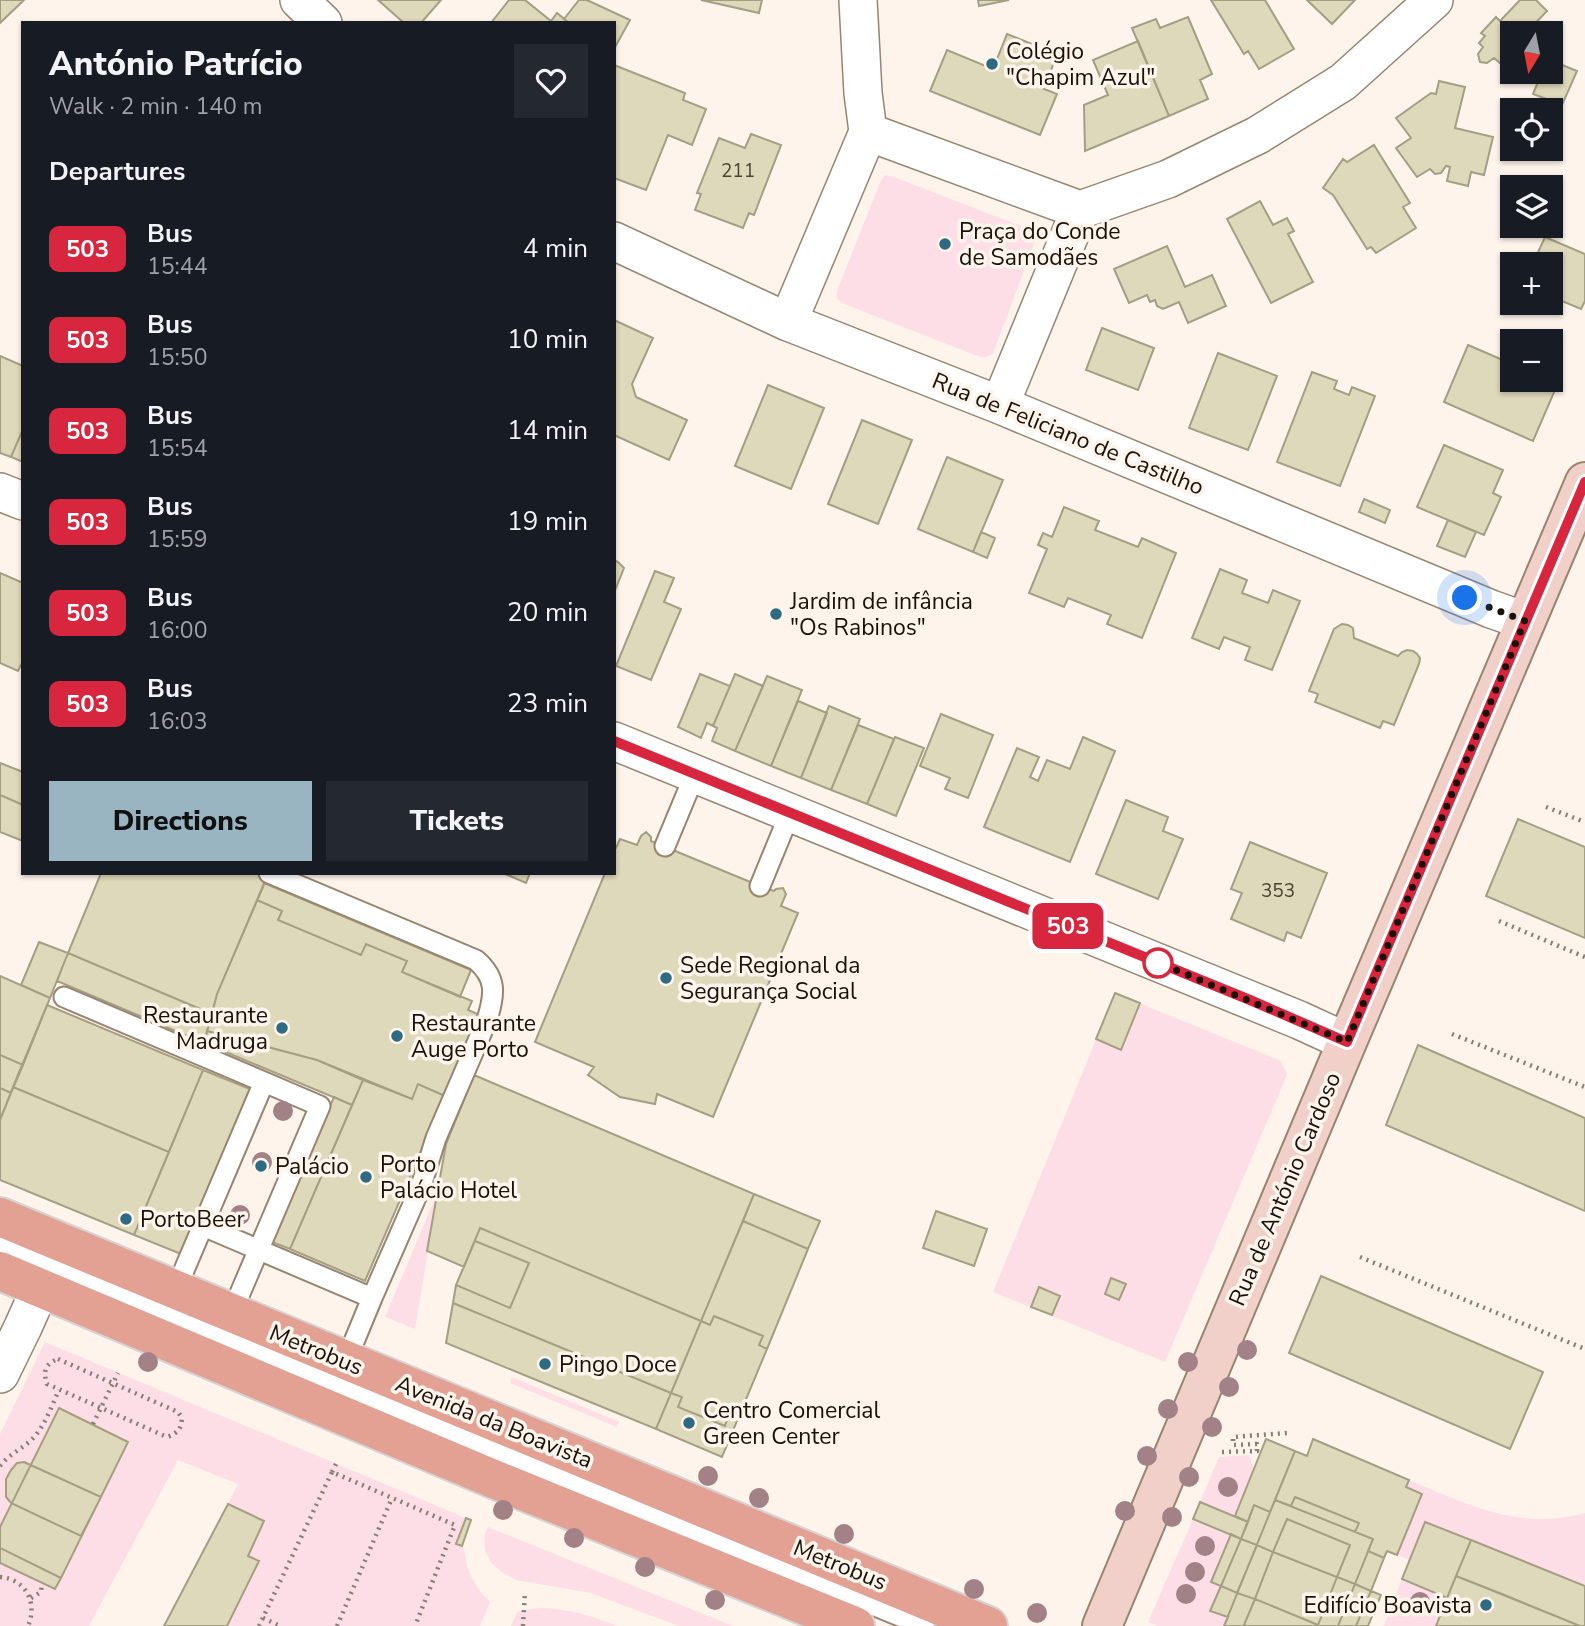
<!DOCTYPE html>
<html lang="en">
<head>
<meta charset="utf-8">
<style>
	:root { --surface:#171b24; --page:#242831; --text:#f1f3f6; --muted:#9ea1a6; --accent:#99b5c2 }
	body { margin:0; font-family:"Nunito Sans",sans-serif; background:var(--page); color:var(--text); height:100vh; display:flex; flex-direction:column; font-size:26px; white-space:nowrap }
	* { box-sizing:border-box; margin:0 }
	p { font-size:23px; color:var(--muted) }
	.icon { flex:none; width:38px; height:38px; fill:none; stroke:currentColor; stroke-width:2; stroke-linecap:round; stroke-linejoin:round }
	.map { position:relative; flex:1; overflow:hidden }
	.drawer { position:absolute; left:21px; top:21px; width:595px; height:854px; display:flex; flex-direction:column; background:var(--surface); border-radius:0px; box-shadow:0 2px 5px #0004 }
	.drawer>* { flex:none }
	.badge { padding:0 14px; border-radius:10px; font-size:24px; line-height:46px }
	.needle { width:46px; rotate:190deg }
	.buttons { position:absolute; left:1500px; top:21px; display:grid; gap:14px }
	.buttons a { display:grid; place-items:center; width:63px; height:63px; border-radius:0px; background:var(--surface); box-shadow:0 2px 5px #0004; font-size:35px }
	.you { position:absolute; width:35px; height:35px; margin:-18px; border:5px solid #fff; border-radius:50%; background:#1a73e8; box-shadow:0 0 0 10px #1a73e833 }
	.map>.badge { position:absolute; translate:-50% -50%; box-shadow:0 0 0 4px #fff }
	h2 { padding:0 28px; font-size:26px; line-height:63px }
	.round { display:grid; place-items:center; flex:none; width:74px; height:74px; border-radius:0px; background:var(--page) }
	.head { display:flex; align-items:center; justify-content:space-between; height:119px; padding:0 28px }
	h1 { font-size:33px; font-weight:800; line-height:52px }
	.cta { display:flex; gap:14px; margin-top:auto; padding:14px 28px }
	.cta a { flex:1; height:80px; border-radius:0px; background:var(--accent); color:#111; font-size:28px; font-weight:800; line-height:80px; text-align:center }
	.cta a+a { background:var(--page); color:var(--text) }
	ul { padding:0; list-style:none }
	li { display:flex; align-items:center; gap:21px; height:91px; padding:0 28px }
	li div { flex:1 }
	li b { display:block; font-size:26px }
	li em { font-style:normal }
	li .badge { min-width:77px; font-weight:700; text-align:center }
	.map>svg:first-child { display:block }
	.green { fill:#fedee6 }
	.building { fill:#ded9bb; stroke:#a49e82; stroke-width:2 }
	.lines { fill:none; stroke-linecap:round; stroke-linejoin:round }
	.lane-casing { stroke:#99846f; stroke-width:23 }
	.street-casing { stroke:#99846f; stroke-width:40 }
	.secondary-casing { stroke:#99846f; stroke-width:42 }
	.primary-casing { stroke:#d6d4d3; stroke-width:42 }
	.path { stroke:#877e76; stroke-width:4.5; stroke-dasharray:2 5; stroke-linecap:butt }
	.lane { stroke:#fff; stroke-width:19 }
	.street { stroke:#fff; stroke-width:37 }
	.secondary { stroke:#f1d0c9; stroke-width:38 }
	.primary { stroke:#e2a193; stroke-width:38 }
	.tree { fill:#a28286 }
	.line-casing { stroke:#fff; stroke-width:16 }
	.line { stroke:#d7263d; stroke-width:10 }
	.walk { stroke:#1a120a; stroke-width:7; stroke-dasharray:0 12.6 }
	.poi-dot { fill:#2e6a82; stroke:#fef4eb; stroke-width:2.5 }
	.stop-dot { fill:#fff; stroke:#d7263d; stroke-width:3.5 }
	.labels { text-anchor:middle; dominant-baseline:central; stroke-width:7; stroke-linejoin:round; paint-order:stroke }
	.number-label { font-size:19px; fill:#4b4436 }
	.poi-label { font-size:23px; fill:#1a120a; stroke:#fef4eb; text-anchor:start }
	.street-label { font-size:23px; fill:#1a120a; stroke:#fef4eb }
</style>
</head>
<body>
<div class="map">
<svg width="1585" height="1626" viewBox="0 0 1585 1626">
	<rect width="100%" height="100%" fill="#fef4eb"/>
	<path class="green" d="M885 175 894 177 1031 230 1035 241 993 354 986 357H980L844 304 837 299V291L881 180Z
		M1115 993 1281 1061 1287 1075 1165 1362 993 1292Z
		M438 1191 415 1329 385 1317Z
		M45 1342 466 1518 456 1544 464 1548C466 1570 474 1587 490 1602L480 1626H227L259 1562 248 1556 264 1522 228 1504 238 1484 178 1460 89 1626H0V1434Z
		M512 1377 619 1422 617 1427 510 1383Z
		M1249 1455 1254 1470 1235 1516 1200 1502 1219 1457Z
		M1409 1480C1457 1500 1505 1524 1558 1518 1567 1517 1576 1515 1585 1513V1586L1426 1522 1410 1560 1397 1555 1422 1494 1406 1487Z
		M1193 1519 1231 1534 1212 1582 1221 1586 1211 1611 1228 1617 1224 1626H1158L1148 1622Z
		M488 1527 733 1626H679L590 1593 516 1580 503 1573 492 1564 485 1551 484 1535Z
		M1402 1579 1447 1598 1436 1626H1384Z
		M541 1608C568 1609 592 1615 617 1626H511L517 1612 530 1609Z"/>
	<path class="building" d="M0 0H24L0 23Z
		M378 0H441L421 23H404Z
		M509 0H525L551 21 557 13 569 23H491Z
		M579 0H587L630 20 614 49V23H569L564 19Z
		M701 0H762L759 13Z
		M978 0H1009L979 6Z
		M1211 0H1265L1294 49 1259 69 1248 51 1244 54Z
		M1307 0H1355L1332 24Z
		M1520 0H1536L1547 11 1526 33H1512V63L1507 69 1494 58 1487 63 1480 62 1478 54 1483 47 1479 43 1485 36 1481 33 1496 17 1500 21Z
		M1188 17 1212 74 1200 80 1208 99 1169 116 1132 28 1156 19 1160 28Z
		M1007 34 1057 54 1044 89 1057 94 1040 135 930 91 947 50 993 69Z
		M1138 41 1169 116 1085 151 1084 105 1108 95 1093 60Z
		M1550 60 1577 71 1562 105 1533 94 1542 72H1550Z
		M614 65 685 93 683 100 706 109 692 145 668 135 646 190 614 178Z
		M1439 81 1465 87 1455 128 1493 137 1484 175 1471 172 1468 186 1447 181 1450 167 1446 166 1441 173 1435 174 1430 169 1417 177 1396 148 1411 138 1396 118 1431 93 1436 94Z
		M751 134 781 145 754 215 749 213 743 228 695 210 701 194 697 193 719 138 745 148Z
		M1374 145 1410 203 1403 207 1416 228 1376 253 1371 247 1367 249 1333 195 1323 188 1343 159 1347 162Z
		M1260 201 1273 225 1287 218 1294 231 1288 234 1313 282 1271 303 1227 219Z
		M1545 237 1585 254V301L1581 309 1550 296V264H1517L1522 254 1535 259Z
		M1167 246 1185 287 1212 275 1226 306 1188 323 1179 302 1163 309 1157 306 1155 300 1150 302 1147 295 1129 303 1114 269Z
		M614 320 653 338 632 384 636 397 687 420 669 460 614 435Z
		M1102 328 1154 348 1138 390 1086 370Z
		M1468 345 1512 364V380H1550L1558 383 1533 441 1444 402Z
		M1218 353 1277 376 1248 450 1189 428Z
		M0 356 23 366V429L11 457 0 453Z
		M1312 372 1337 381 1334 389 1349 395 1352 387 1375 396 1340 486 1277 462Z
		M768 385 824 408 791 489 735 466Z
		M862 420 912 440 878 524 828 504Z
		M23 429V462L11 457Z
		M1444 445 1503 470 1493 493 1501 497 1484 535 1417 507Z
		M947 457 1003 480 973 552 918 529Z
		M1364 499 1390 510 1385 523 1359 512Z
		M1064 507 1099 521 1095 530 1138 547 1142 538 1176 553 1142 638 1107 624 1111 615 1068 598 1064 607 1029 593 1047 549 1038 545 1043 533 1052 537Z
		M1448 520 1476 532 1465 557 1437 546Z
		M981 532 995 538 987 558 973 552Z
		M614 560 618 562 624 568 614 593Z
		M1220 569 1247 580 1242 593 1268 603 1273 590 1300 601 1272 670 1245 660 1250 647 1224 637 1219 649 1192 638Z
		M655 571 674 578 664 602 681 609 651 680 616 666Z
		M0 573 23 583V661L18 671 0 663Z
		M1342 624 1348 625 1353 628 1354 638 1398 656 1402 652 1407 650 1413 651 1417 654 1420 658 1419 664 1394 725 1383 721 1380 728 1315 702 1318 694 1309 691 1334 629Z
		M700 674 730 686 713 726 707 723 701 738 678 727Z
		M735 674 763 686 735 751 712 741 717 728 713 726Z
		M767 676 802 690 771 766 735 751Z
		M798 701 827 713 801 778 771 766Z
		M829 706 860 719 831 790 801 778Z
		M941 714 993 735 968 798 945 789 950 778 920 766Z
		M858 725 894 739 867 804 831 790Z
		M895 737 924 748 896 816 867 804Z
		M1083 737 1115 751 1070 862 984 827 1017 748 1039 757 1030 777 1038 781 1047 760 1070 769Z
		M0 763 23 772V805L0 795Z
		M0 795 23 805V841L0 832Z
		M1126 800 1168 817 1163 831 1183 839 1158 899 1096 874Z
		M1518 819 1585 847V938L1486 896Z
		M646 832 651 837V841L760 886 774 891 776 889 783 888 786 894 781 906 798 913 713 1117 657 1094 655 1104 620 1097 588 1075 594 1067 535 1042 605 873H614V852L620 839 637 845 641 836Z
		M1250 842 1327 873 1301 938 1287 932 1284 941 1231 919 1242 893 1231 889Z
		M101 873H269L217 994 212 1014 68 953Z
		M503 873H530L526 883Z
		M264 883 471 970 460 997 402 972 407 961 366 944 361 955 278 920 282 911 257 900Z
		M257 900 282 911 278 920 361 955 366 944 407 961 402 972 472 1001 468 1010 480 1015 445 1096 418 1084 412 1099 317 1060 207 1031 217 994Z
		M39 942 68 953 50 998 21 985Z
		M68 953 212 1014 204 1043 57 981Z
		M0 976 50 998 23 1065 0 1055Z
		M1115 993 1140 1003 1121 1050 1096 1039Z
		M47 1005 203 1070 169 1152 13 1087Z
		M207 1031 317 1060 363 1080 352 1105 204 1043Z
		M1418 1045 1585 1118V1211L1386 1125Z
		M0 1055 23 1065 11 1093 0 1088Z
		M203 1070 250 1089 181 1254 134 1235Z
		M474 1075 754 1194 701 1321 480 1228 464 1267 427 1251 446 1144Z
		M363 1080 412 1099 418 1084 445 1096 365 1281 290 1249Z
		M13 1087 169 1152 134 1235 0 1180V1120Z
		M0 1088 11 1093 0 1120Z
		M334 1097 352 1105 290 1249 272 1242Z
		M754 1194 820 1221 808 1249 743 1221Z
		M936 1211 987 1229 974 1266 923 1248Z
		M743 1221 808 1249 767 1349 759 1345 763 1336 714 1316 710 1325 701 1321Z
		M480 1228 701 1321 671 1393 453 1303 456 1285Z
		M475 1241 529 1263 510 1308 456 1285Z
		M1321 1276 1543 1372 1510 1449 1289 1353Z
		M1111 1278 1126 1284 1119 1300 1105 1294Z
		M1039 1287 1060 1296 1052 1315 1031 1307Z
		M453 1303 671 1393 656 1429 446 1343Z
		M714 1316 763 1336 759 1345 767 1349 737 1421 728 1417 725 1426 678 1407 682 1397 671 1393 701 1321 710 1325Z
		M671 1393 682 1397 678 1407 725 1426 728 1417 737 1421 722 1457 656 1429Z
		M59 1408 128 1442 61 1578 0 1548V1527Z
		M1266 1439 1295 1451 1270 1512 1254 1505 1248 1522 1235 1516Z
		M1313 1439 1409 1480 1406 1487 1422 1494 1397 1555 1387 1551 1384 1558 1368 1551 1373 1539 1355 1532 1359 1523 1295 1497 1291 1506 1275 1500 1295 1451 1307 1456Z
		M24 1462 101 1497 81 1536 11 1503 6 1497V1479L11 1470 17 1463Z
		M1295 1497 1359 1523 1355 1532 1373 1539 1368 1551 1384 1558 1371 1591 1381 1595 1368 1626H1224L1228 1617 1210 1611 1221 1586 1211 1582 1231 1534 1241 1539 1254 1505 1270 1512 1275 1500 1291 1506Z
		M1275 1500 1373 1539 1338 1626H1224Z
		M1200 1502 1248 1522 1241 1539 1193 1519Z
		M228 1504 264 1521 248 1556 259 1561 227 1626H164Z
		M466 1518 471 1520 462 1546 456 1544Z
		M1287 1519 1350 1545 1337 1577 1355 1584 1338 1626H1247L1244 1625 1255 1599 1237 1593 1257 1545 1273 1552Z
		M1425 1522 1471 1540 1447 1598 1402 1579Z
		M1241 1539 1257 1545 1237 1593 1221 1586Z
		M1471 1540 1585 1586V1626H1580L1456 1576Z
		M0 1548 61 1578 55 1589 0 1563Z
		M1273 1552 1337 1577 1318 1625 1255 1599Z
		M1456 1576 1502 1594 1580 1626H1436Z
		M1355 1584 1371 1591 1356 1626H1338Z"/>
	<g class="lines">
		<defs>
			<path id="lane" d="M665 846 695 774
				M269 873 476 960C497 978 495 994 487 1020L436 1138 421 1186 372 1298
				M760 886 790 813
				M64 997 264 1082
				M203 1226 372 1298 346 1361
				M0 1246 924 1626
				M176 1289 264 1082 320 1106 232 1312"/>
			<path id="street" d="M299 0 323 23
				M858 0 863 93 868 132
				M1080 210 1168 179 1258 135 1343 82 1434 0
				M614 241 788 322 1000 405 1491 609 1525 621
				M788 322 868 132 1080 210
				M1000 405 1080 210
				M0 492 23 501
				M614 741 1299 1020 1347 1042
				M0 1374 23 1327 61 1242"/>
			<path id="secondary" d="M1102 1626 1347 1042 1585 482"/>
			<path id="primary" d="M0 1217 988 1626
				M0 1271 496 1480 855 1626"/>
		</defs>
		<use href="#lane" class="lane-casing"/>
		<use href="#street" class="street-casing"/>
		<use href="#secondary" class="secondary-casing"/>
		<use href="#primary" class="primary-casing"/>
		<path class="path" d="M1546 807 1585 822
			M1499 921 1585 957
			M1452 1034 1585 1087
			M1360 1257 1585 1349
			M58 1359 178 1412 182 1418C181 1429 178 1433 167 1437L47 1384C43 1371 45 1364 58 1359Z
			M93 1424 118 1373
			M1222 1452 1257 1451V1444L1233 1445V1437L1287 1433
			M0 1466C11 1452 25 1448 35 1436 46 1423 52 1405 59 1390
			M332 1472 336 1464
			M0 1577C26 1579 38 1603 28 1626
			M31 1598 41 1592 42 1583
			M263 1618 280 1626
			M259 1626 332 1472 455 1525 415 1626
			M337 1626 392 1498
			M523 1626 525 1592"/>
		<use href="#lane" class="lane"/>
		<use href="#street" class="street"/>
		<use href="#secondary" class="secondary"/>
		<use href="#primary" class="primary"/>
	</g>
	<g class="tree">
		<circle cx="283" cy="1111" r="10"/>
		<circle cx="262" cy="1162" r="10"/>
		<circle cx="240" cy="1215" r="10"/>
		<circle cx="1247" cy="1350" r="10"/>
		<circle cx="148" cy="1362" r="10"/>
		<circle cx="1188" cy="1362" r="10"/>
		<circle cx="1229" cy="1387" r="10"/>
		<circle cx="1168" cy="1409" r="10"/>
		<circle cx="1212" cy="1427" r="10"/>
		<circle cx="1147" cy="1456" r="10"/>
		<circle cx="708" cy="1476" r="10"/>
		<circle cx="1189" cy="1477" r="10"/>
		<circle cx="1228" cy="1487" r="10"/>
		<circle cx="759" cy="1498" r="10"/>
		<circle cx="503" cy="1510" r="10"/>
		<circle cx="1125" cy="1511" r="10"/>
		<circle cx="1172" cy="1517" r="10"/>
		<circle cx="844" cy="1534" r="10"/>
		<circle cx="574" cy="1538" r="10"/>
		<circle cx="1205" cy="1546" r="10"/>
		<circle cx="645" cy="1567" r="10"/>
		<circle cx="1195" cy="1572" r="10"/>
		<circle cx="974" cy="1589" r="10"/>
		<circle cx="1186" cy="1594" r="10"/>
		<circle cx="715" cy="1600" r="10"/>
		<circle cx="1420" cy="1602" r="10"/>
		<circle cx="1037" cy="1613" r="10"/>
	</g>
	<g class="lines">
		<defs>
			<path id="line" d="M614 741 1250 1000 1347 1042 1585 482"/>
		</defs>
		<use href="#line" class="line-casing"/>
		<use href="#line" class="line"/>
		<path class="walk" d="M1158 963 1150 959 1347 1042 1525 621 1465 598"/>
	</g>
	<g class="poi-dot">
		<circle cx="992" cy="64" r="7"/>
		<circle cx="945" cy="244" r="7"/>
		<circle cx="776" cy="614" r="7"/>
		<circle cx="666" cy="978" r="7"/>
		<circle cx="282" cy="1028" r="7"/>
		<circle cx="397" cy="1036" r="7"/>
		<circle cx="261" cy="1166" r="7"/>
		<circle cx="366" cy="1177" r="7"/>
		<circle cx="126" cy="1219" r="7"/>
		<circle cx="545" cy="1364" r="7"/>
		<circle cx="689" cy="1423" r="7"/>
		<circle cx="1486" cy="1605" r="7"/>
	</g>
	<circle class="stop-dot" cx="1158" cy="963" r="14"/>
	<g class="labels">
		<g class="number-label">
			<text x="738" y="171">211</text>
			<text x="1278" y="891">353</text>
		</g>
		<g class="poi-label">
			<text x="1006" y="51">Colégio<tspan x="1006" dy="26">"Chapim Azul"</tspan></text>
			<text x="959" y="231">Praça do Conde<tspan x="959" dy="26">de Samodães</tspan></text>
			<text x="790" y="601">Jardim de infância<tspan x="790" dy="26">"Os Rabinos"</tspan></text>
			<text x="680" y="965">Sede Regional da<tspan x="680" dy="26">Segurança Social</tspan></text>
			<text x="268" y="1015" text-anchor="end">Restaurante<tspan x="268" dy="26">Madruga</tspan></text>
			<text x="411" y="1023">Restaurante<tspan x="411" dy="26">Auge Porto</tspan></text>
			<text x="380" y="1164">Porto<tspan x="380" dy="26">Palácio Hotel</tspan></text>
			<text x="275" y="1166">Palácio</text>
			<text x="140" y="1219">PortoBeer</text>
			<text x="559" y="1364">Pingo Doce</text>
			<text x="703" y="1410">Centro Comercial<tspan x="703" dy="26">Green Center</tspan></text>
			<text x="1472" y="1605" text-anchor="end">Edifício Boavista</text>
		</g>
		<g class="street-label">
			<text transform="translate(1068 434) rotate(22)">Rua de Feliciano de Castilho</text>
			<text transform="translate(1285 1189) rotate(-67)">Rua de António Cardoso</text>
			<text transform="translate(316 1350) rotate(22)">Metrobus</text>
			<text transform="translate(494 1422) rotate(22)">Avenida da Boavista</text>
			<text transform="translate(840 1565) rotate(22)">Metrobus</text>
		</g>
	</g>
</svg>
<div class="buttons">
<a><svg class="needle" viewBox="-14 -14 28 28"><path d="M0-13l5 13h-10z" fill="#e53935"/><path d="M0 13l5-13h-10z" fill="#9ea1a6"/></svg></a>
<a><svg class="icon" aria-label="locate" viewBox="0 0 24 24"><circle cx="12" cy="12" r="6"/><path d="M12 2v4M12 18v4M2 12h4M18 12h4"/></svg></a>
<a><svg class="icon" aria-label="layers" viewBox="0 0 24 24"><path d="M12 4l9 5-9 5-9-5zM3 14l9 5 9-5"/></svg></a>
<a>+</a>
<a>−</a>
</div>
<div class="you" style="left:1465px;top:598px"></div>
<b class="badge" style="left:1068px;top:926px;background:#d7263d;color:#fff">503</b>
<section class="drawer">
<div class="head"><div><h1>António Patrício</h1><p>Walk · 2 min · 140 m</p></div><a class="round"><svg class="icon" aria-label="heart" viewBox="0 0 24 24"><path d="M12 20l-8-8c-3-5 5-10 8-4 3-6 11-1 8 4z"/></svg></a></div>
<h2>Departures</h2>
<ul>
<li><span class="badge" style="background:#d7263d;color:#fff">503</span><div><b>Bus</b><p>15:44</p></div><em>4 min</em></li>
<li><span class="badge" style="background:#d7263d;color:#fff">503</span><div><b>Bus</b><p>15:50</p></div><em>10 min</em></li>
<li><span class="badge" style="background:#d7263d;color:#fff">503</span><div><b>Bus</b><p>15:54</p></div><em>14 min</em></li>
<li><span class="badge" style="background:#d7263d;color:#fff">503</span><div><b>Bus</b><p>15:59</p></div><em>19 min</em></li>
<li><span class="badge" style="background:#d7263d;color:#fff">503</span><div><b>Bus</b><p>16:00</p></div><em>20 min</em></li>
<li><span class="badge" style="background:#d7263d;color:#fff">503</span><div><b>Bus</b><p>16:03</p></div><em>23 min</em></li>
</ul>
<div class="cta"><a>Directions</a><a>Tickets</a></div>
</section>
</div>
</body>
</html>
